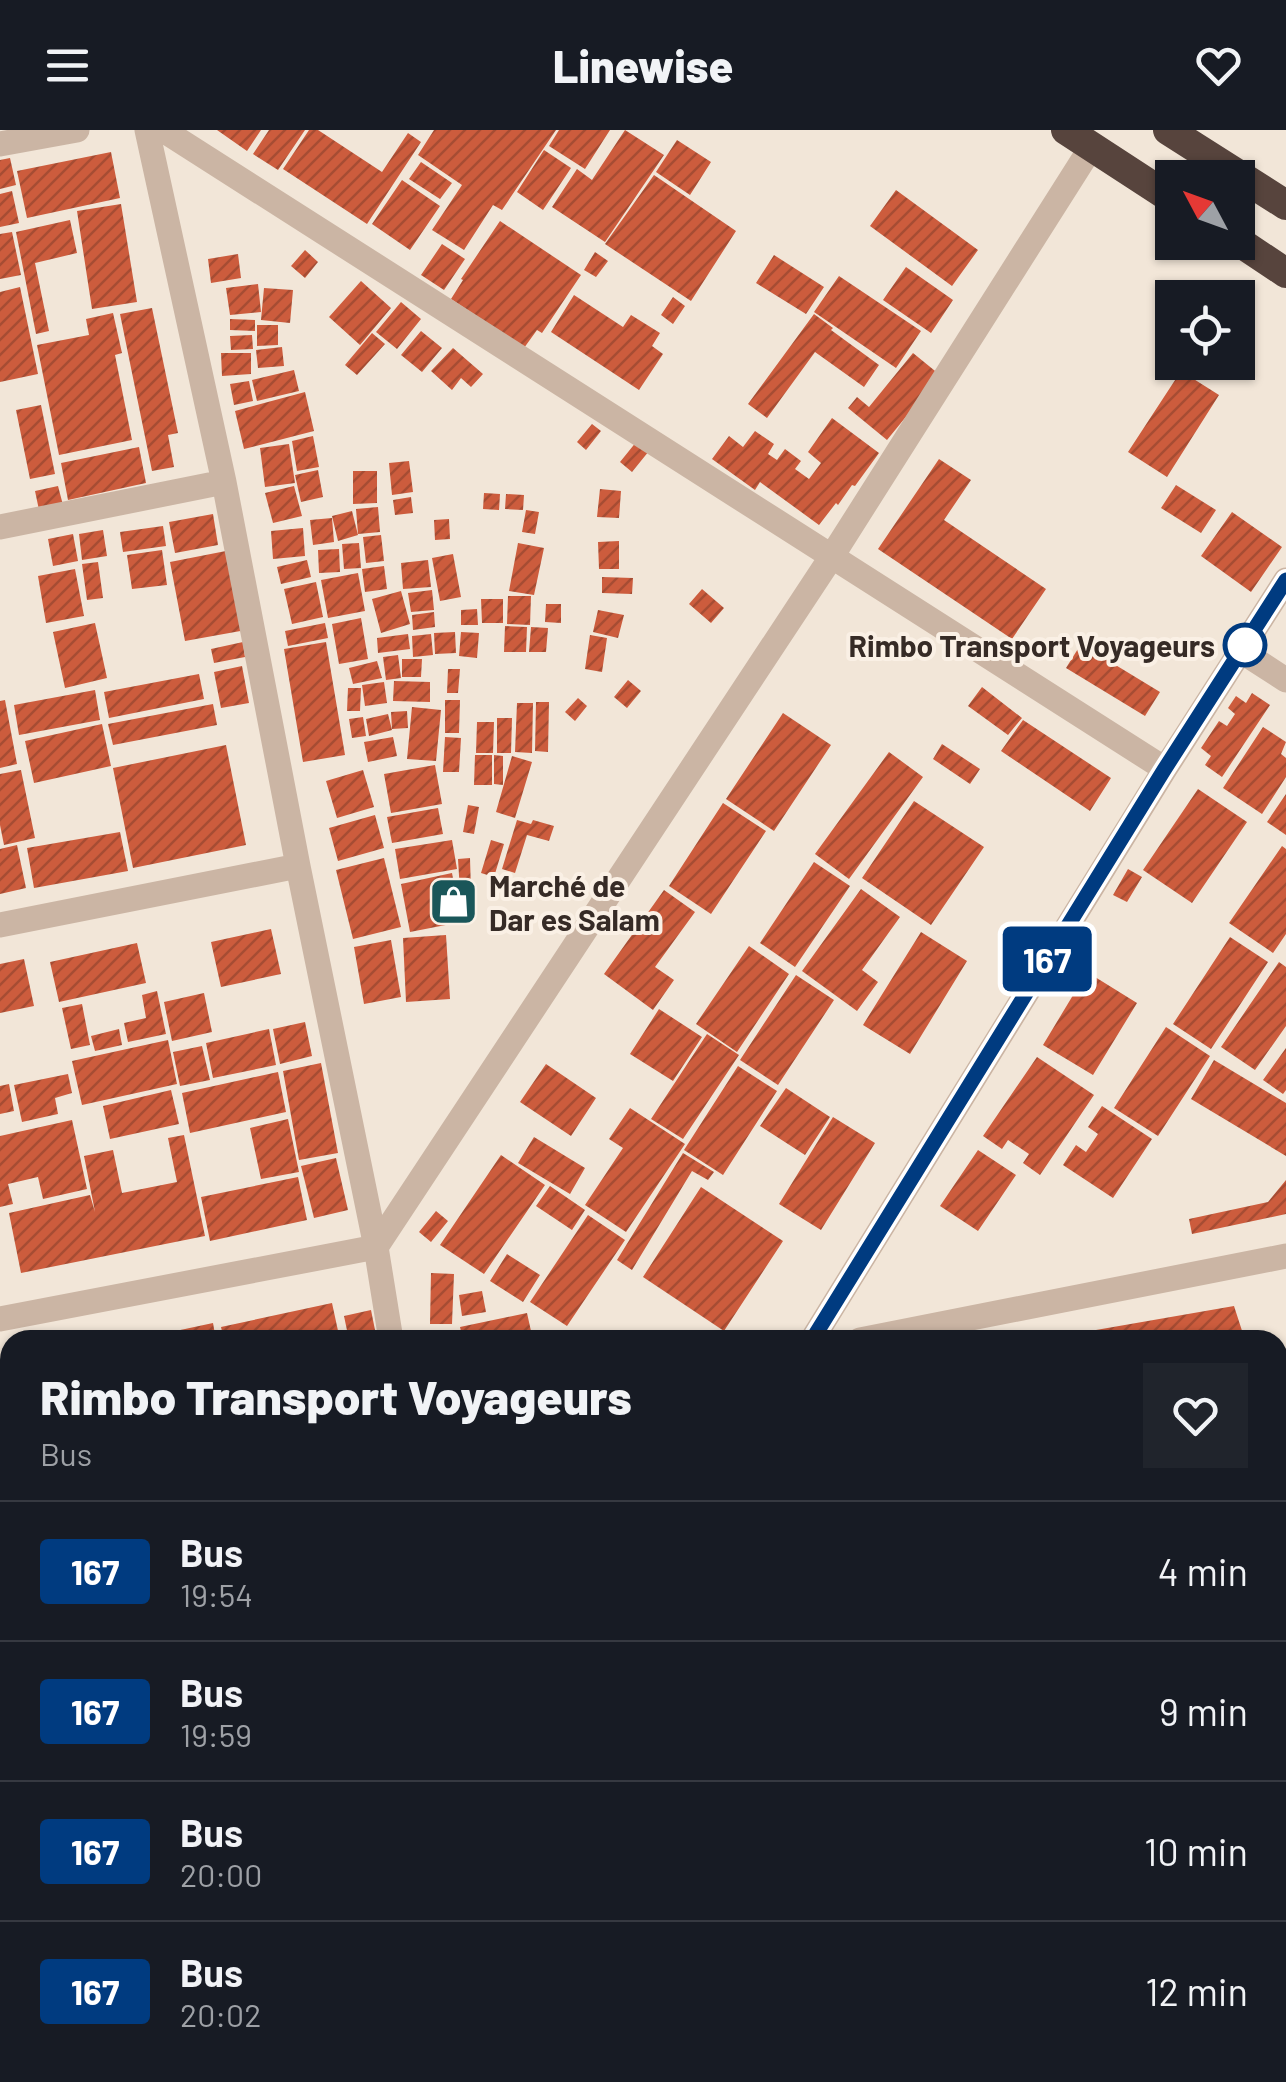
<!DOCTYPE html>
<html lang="en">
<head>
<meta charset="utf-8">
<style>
	:root { --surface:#171b24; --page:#20242c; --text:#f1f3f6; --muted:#9ea1a6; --line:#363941 }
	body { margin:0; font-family:Barlow,sans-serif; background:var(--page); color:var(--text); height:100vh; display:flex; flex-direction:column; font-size:38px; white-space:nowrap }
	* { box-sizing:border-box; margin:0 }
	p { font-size:32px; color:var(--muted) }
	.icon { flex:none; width:55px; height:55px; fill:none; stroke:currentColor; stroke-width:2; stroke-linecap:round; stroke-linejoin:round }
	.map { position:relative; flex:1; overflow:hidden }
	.drawer { position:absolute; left:0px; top:1200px; width:1288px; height:752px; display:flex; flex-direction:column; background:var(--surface); border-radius:30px 30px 0 0; box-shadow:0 2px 8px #0004 }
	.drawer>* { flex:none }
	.badge { padding:0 20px; border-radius:8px; font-size:35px; line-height:65px }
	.needle { width:65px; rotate:311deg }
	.tools { position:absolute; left:1155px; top:30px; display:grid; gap:20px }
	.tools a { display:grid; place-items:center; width:100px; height:100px; border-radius:0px; background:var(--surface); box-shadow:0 2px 8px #0004; font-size:50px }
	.map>.badge { position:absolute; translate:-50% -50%; box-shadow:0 0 0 5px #fff }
	.round { display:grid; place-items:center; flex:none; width:105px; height:105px; border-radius:0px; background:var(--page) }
	.headline { display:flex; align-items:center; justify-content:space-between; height:170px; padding:0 40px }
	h1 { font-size:48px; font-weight:800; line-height:75px }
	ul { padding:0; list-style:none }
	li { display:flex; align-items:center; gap:30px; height:140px; padding:0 40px; border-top:2px solid var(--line) }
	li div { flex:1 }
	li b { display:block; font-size:38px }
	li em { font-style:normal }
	li .badge { min-width:110px; font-weight:700; text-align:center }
	header { display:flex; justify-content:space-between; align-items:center; height:130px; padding:0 40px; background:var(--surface); font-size:45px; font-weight:800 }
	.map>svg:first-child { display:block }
	.building { fill:url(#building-hatch) }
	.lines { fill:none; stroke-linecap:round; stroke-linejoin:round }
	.minor { stroke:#cbb5a4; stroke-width:25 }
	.highway { stroke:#57443d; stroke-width:30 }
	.line-casing { stroke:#fff; stroke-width:22 }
	.line { stroke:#003b80; stroke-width:15 }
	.stop-dot { fill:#fff; stroke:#003b80; stroke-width:5 }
	.labels { text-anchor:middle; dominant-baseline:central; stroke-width:8; stroke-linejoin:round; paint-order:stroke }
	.stop-label { font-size:30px; font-weight:bold; fill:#362b26; stroke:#faf0e5; text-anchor:end }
	.poi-label { font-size:30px; font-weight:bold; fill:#362b26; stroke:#faf0e5; text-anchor:start }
</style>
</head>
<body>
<header><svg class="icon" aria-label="menu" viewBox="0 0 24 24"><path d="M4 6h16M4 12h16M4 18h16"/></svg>Linewise<svg class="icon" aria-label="heart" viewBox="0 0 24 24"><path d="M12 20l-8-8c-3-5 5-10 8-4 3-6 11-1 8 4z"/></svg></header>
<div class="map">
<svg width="1286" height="1952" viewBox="0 0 1286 1952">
	<defs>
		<pattern id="building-hatch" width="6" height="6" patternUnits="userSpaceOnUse" patternTransform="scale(2.5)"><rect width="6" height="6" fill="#cc5c3d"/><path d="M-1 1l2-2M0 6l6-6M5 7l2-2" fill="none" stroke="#a64c33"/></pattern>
	</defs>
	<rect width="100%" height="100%" fill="#f2e6d8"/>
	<path class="building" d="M217 0H261L247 21Z
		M269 0H305L278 40 253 24Z
		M309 0H318L382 42 408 3 421 12 367 94 283 39Z
		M434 0H556L502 80 493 75 464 120 432 100 462 55 418 25Z
		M559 0H610L585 39 549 16Z
		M625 0 664 25 605 112 552 77 577 39 592 50Z
		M677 10 711 32 690 65 656 42Z
		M544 20 571 38 543 80 517 62Z
		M111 22 120 68 27 88 17 41Z
		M10 28 16 55 0 59V30Z
		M421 32 452 53 440 69 409 49Z
		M654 45 736 101 691 171 605 114Z
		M402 50 440 76 410 120 372 94Z
		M896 60 978 120 952 156 870 96Z
		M12 61 19 93 0 97V64Z
		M121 74 137 172 92 179 77 81Z
		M70 90 77 123 35 133 49 201 36 204 16 102Z
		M500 91 581 145 542 203 537 200 524 218 451 169 463 150 461 149Z
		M12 102 21 145 0 149V104Z
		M442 114 465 129 444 160 421 145Z
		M305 120 318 132 305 148 291 136Z
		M595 122 608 131 596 147 584 140Z
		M238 124 241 148 211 153 208 129Z
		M774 125 824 157 806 184 756 153Z
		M906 137 953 170 931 203 883 170Z
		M839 146 921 201 896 238 814 182Z
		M361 151 391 178 360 215 329 187Z
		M258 154 261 182 230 185 226 158Z
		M20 157 38 244 0 252V162Z
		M264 158 293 160 290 193 261 190Z
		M574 165 623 197 631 185 660 203 652 216 663 224 639 260 551 202Z
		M673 167 685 176 673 194 661 185Z
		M401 172 421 189 397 219 376 202Z
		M152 178 178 303 168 305 174 337 152 341 120 184Z
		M113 183 122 223 115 225 132 310 59 325 37 215 89 205 86 189Z
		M814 184 833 198 831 200 879 235 864 257 815 222 767 288 748 274Z
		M230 189 255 190V201L230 200Z
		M257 195H278V215L257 216Z
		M421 201 442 218 422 242 401 225Z
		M372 203 385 214 357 245 345 235Z
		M252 205 253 219 231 220 230 206Z
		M282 217 284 236 258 238 256 220Z
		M453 218 483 244 471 257 461 248 452 260 431 241Z
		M221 223H251V244L222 246Z
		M913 223 940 245 887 310 848 278 857 267 869 277Z
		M294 240 299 261 257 271 252 250Z
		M1181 241 1219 265 1167 347 1128 322Z
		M249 251 253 271 234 275 230 254Z
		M305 262 314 301 244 319 235 281Z
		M41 275 55 344 30 349 16 280Z
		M832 288 879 323 855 356 852 355 838 375 836 373 819 395 760 352 755 360 712 329 729 306 743 317 755 301 774 314 768 324 777 330 785 319 801 331 795 339 809 349 821 333 808 322Z
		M592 294 601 301 586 320 577 312Z
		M313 306 319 337 297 341 292 311Z
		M637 311 649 321 632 342 620 332Z
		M289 314 295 353 265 357 260 318Z
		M139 317 146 353 68 370 61 333Z
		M939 329 971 350 944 390 1046 459 1012 509 878 419Z
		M409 331 413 362 392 365 389 333Z
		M318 340 323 367 301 372 295 345Z
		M353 341H377V373L353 374Z
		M1176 355 1216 380 1201 403 1161 378Z
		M58 356 63 375 39 380 35 361Z
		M294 356 302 386 273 393 265 363Z
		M600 359 621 361 619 388 597 387Z
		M484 363 500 364 499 380 483 379Z
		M506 364 524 365 523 380 505 379Z
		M411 367 413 383 395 385 393 370Z
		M378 377 380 402 358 404 356 379Z
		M526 380 539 382 535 404 522 402Z
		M352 381 358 405 338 411 332 386Z
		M1232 382 1282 417 1251 462 1201 426Z
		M213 384 218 415 175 423 169 392Z
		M332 388 334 412 313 415 310 390Z
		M449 389 450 409 435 410 434 390Z
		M163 396 166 416 123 422 120 402Z
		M303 398 305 426 273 429 271 401Z
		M103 400 107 426 82 430 79 404Z
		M73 404 78 431 53 436 48 409Z
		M381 405 384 431 366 433 363 407Z
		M619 411V439H599L598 412Z
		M359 413 361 438 344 439 342 414Z
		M518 413 544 418 534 465 509 461Z
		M339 419 340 442 319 443 318 420Z
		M162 420 167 455 132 459 127 425Z
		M231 420 246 500 185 511 170 432Z
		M453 424 461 467 440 471 432 428Z
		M307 430 311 447 281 454 277 437Z
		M428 430 431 457 403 459 401 433Z
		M98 432 103 468 87 470 82 434Z
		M384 436 387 459 365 462 362 439Z
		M75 439 84 486 46 493 38 446Z
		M358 443 365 481 328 488 321 450Z
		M602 447 633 448 632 464 602 463Z
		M316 452 323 487 292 494 284 459Z
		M702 459 724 478 711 493 689 474Z
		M432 460 434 480 411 482 408 463Z
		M401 461 410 494 381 503 372 469Z
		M508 466H531L530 495 507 494Z
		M481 469H503V493H482Z
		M546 474H561V493L545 492Z
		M477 479 478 495H461V480Z
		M598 480 624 485 618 508 593 502Z
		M434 482 435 497 413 500 412 485Z
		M361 488 368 529 339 534 332 494Z
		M95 493 107 548 65 558 53 502Z
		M325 493 328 508 288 516 285 501Z
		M505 496 527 497 526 522H504Z
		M531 497 548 498 546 522H529Z
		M455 502 456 523 435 524 434 503Z
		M461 502 479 503 477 528 459 526Z
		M408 504 410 519 378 523 377 508Z
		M431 504 433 525 413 527 412 506Z
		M590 505 607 508 602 542 585 539Z
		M243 512 245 527 214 533 211 519Z
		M326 512 345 625 303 632 284 519Z
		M1081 514 1160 562 1145 586 1066 538Z
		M398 525 401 548 386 550 383 527Z
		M402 529H422L421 547H402Z
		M377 531 382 548 353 554 349 538Z
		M242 536 249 573 221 578 214 542Z
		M448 539H460L458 563H447Z
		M199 544 204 569 109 588 104 562Z
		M628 550 641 561 627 578 614 567Z
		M394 551 430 552V572L393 571Z
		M384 552 387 573 365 576 362 555Z
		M982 557 1022 588 1008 605 968 576Z
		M348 558H361L360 581H347Z
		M95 560 100 590 19 605 14 575Z
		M1252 563 1270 575 1222 647 1205 635 1211 626 1201 618 1219 591 1227 596 1235 584 1228 578 1236 566 1246 573Z
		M578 568 587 576 575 591 565 582Z
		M5 570 17 634 0 638V571Z
		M445 570H460L459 603H445Z
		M536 572H549L548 622 535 621Z
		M517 573H533L532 623 515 622Z
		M213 574 217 595 113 615 108 594Z
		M412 577 441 580 436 631 407 629Z
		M407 581 408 598 392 599 391 582Z
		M783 583 831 615 774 701 726 669Z
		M388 584 392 600 369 606 366 589Z
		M363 587 366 606 352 608 349 589Z
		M497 588H512L511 623H497Z
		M1023 590 1111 648 1090 681 1001 621Z
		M477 592H494L493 623H476Z
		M102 594 111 636 34 653 25 611Z
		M1263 597 1286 612 1281 624 1286 628V647L1262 684 1223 658Z
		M393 607 397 626 368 632 364 612Z
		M445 607 461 608 459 642H443Z
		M942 614 980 639 970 654 933 629Z
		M226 615 246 715 133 738 113 638Z
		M889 622 923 647 849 749 815 724Z
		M475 625H492V655H474Z
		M494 625 503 626V655L494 654Z
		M512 626 532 632 515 688 496 682Z
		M435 635 442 674 391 683 384 644Z
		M21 640 35 708 4 715 0 695V644Z
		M363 640 374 677 337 688 326 651Z
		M1198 659 1247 692 1192 773 1143 740Z
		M1286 664V705L1267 692Z
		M914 671 984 717 931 795 862 748Z
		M723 673 766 701 711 784 669 756Z
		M468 675 479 677 474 704 463 702Z
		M438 678 443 704 392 713 387 687Z
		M375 685 384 718 338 731 329 698Z
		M517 690 531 694 533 690 554 696 549 711 527 705 515 743 502 739Z
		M120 702 128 741 34 758 27 718Z
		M452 710 457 739 400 749 395 719Z
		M491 710 504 714 494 747 481 743Z
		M17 715 26 758 0 764V719Z
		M1282 716 1286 719V804L1273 823 1229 793Z
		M384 728 401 797 353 809 336 740Z
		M470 728 471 761 460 762 458 729Z
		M814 732 850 756 795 837 760 813Z
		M1128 739 1142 747 1127 772 1113 765Z
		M452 743 461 792 410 802 401 754Z
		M861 759 900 787 862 840 878 852 857 881 802 841Z
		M664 760 695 782 655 837 674 850 653 880 604 844Z
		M271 799 281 844 221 857 211 812Z
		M921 802 967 831 910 924 863 895Z
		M446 805 450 869 406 872 403 808Z
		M1230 807 1268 832 1211 919 1173 894Z
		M391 810 401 867 364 874 354 817Z
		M137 813 146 853 59 872 50 832Z
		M749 816 789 844 737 922 696 894Z
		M24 829 34 876 0 883V834Z
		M1279 832 1286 837V896L1255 940 1221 917Z
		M1087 842 1137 873 1093 945 1043 915Z
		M796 845 834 870 778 955 740 930Z
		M157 861 166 904 128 912 124 893 146 888 142 865Z
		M204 863 212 902 172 911 164 872Z
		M82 874 90 915 71 919 62 878Z
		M659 879 702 907 673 951 630 924Z
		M305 892 312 926 280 934 273 899Z
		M1166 897 1210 926 1158 1006 1114 978Z
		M119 899 122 915 95 921 91 906Z
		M269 899 276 935 213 948 206 913Z
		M707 904 739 925 683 1009 651 989Z
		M168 910 177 954 82 975 72 931Z
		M202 916 210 950 180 956 173 922Z
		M1286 918V960L1283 964 1263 950Z
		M1037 927 1094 965 1040 1045 1023 1033 1029 1024 1008 1010 1002 1019 983 1006Z
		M1214 930 1286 973V1026L1191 969Z
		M321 933 338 1023 299 1030 283 941Z
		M546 934 596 968 571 1006 520 972Z
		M738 936 777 961 723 1045 684 1020Z
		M278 942 286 982 190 1003 182 963Z
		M68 944 72 963 55 968 58 984 22 992 14 955Z
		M9 954 14 981 0 984V956Z
		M786 958 830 987 805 1025 760 996Z
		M171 960 179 994 110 1009 103 976Z
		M1102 976 1152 1009 1113 1068 1063 1035 1076 1015 1086 1022 1098 1004 1088 997Z
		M630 978 685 1014 626 1102 585 1075 623 1018 609 1009Z
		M833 987 875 1013 821 1100 779 1074Z
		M288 989 299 1042 261 1049 250 998Z
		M72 990 87 1059 43 1069 38 1047 8 1054 13 1074 0 1077V1006Z
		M184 1005 205 1106 21 1143 9 1083 90 1065 95 1082 84 1026 113 1020 122 1063 177 1052 168 1008Z
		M534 1007 585 1038 570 1064 518 1033Z
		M978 1020 1016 1045 978 1101 940 1076Z
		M683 1023 714 1042 708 1050 692 1041 632 1140 617 1130Z
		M501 1025 545 1055 484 1144 440 1115Z
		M336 1028 348 1080 314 1088 301 1036Z
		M298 1047 307 1090 210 1111 201 1067Z
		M1286 1050V1084L1192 1104 1189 1089 1268 1072Z
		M550 1056 585 1080 572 1100 536 1076Z
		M701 1057 783 1111 724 1201 643 1147Z
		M436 1081 448 1091 431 1112 419 1102Z
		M588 1085 625 1110 567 1196 530 1172Z
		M507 1124 540 1145 523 1172 490 1151Z
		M431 1143 454 1144 452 1194H430Z
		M482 1161 486 1182 462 1186 459 1165Z
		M332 1173 340 1210H224L221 1197Z
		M1234 1176 1245 1210H1050V1208Z
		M371 1180 377 1210H349L344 1186Z
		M527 1183 533 1210H463L460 1197Z
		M213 1193 216 1210H143V1208Z
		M1286 1224V1346H1284L1278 1311V1226Z
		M6 1238 10 1256V1275L0 1277V1239Z
		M10 1281V1323L0 1325V1283Z
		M10 1336V1391L0 1393V1338Z
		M10 1395V1430L0 1432V1398Z
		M10 1489V1539L0 1541V1491Z
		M1286 1582V1647L1278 1649V1584Z
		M10 1833V1870L0 1873V1835Z
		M10 1883V1932L0 1934V1886Z
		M463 1942H484L486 1952H436L435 1947Z
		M665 1942H775L776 1952H667Z
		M788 1942H852L854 1952H789Z
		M882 1942H926L928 1952H884Z
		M953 1942H992L993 1952H955Z"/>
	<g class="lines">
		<path class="minor" d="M147 0 224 352 298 736 376 1117 391 1210
			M163 0 1165 639
			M0 14 77 0
			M0 397 224 352
			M1241 521 1286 550
			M0 795 298 736
			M0 1189 376 1117 832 426 1092 16
			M812 1210 1165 639 1286 450
			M860 1210 1286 1126
			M0 1575 10 1573
			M1278 1726 1286 1725
			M517 1942 518 1952
			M129 1952 177 1942"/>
		<path class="highway" d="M1066 0 1172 69
			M1168 0 1286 75
			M1238 111 1286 143"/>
	</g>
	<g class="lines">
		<defs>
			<path id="line" d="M812 1210 1164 640 1286 450"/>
		</defs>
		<use href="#line" class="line-casing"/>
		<use href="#line" class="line"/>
	</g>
	<defs>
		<symbol id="shop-square" viewBox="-11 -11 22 22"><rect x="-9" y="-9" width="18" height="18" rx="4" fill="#1a5659" stroke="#faf0e5"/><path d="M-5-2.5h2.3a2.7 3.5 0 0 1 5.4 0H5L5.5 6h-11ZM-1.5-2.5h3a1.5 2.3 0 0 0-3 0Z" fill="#fff"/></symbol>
	</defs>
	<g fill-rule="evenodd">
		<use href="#shop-square" x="426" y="744" width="55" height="55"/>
	</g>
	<circle class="stop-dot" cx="1245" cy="515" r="20"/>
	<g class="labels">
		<g class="stop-label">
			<text x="1215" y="515">Rimbo Transport Voyageurs</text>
		</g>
		<g class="poi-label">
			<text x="489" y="755">Marché de<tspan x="489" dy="34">Dar es Salam</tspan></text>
		</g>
	</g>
</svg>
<div class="tools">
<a><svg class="needle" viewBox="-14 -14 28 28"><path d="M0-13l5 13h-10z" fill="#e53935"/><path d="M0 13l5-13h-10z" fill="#9ea1a6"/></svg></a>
<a><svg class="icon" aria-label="locate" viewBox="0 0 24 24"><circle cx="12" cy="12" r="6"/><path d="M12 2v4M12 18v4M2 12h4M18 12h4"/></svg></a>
</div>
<b class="badge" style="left:1047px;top:829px;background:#003b80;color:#fff">167</b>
<section class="drawer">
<div class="headline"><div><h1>Rimbo Transport Voyageurs</h1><p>Bus</p></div><a class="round"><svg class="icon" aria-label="heart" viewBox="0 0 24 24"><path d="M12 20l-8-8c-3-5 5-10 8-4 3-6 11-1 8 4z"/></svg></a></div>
<ul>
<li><span class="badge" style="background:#003b80;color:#fff">167</span><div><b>Bus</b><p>19:54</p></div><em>4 min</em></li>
<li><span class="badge" style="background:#003b80;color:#fff">167</span><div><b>Bus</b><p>19:59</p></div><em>9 min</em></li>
<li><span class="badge" style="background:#003b80;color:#fff">167</span><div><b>Bus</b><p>20:00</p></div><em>10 min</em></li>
<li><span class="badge" style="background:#003b80;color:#fff">167</span><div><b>Bus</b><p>20:02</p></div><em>12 min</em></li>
</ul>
</section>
</div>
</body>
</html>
